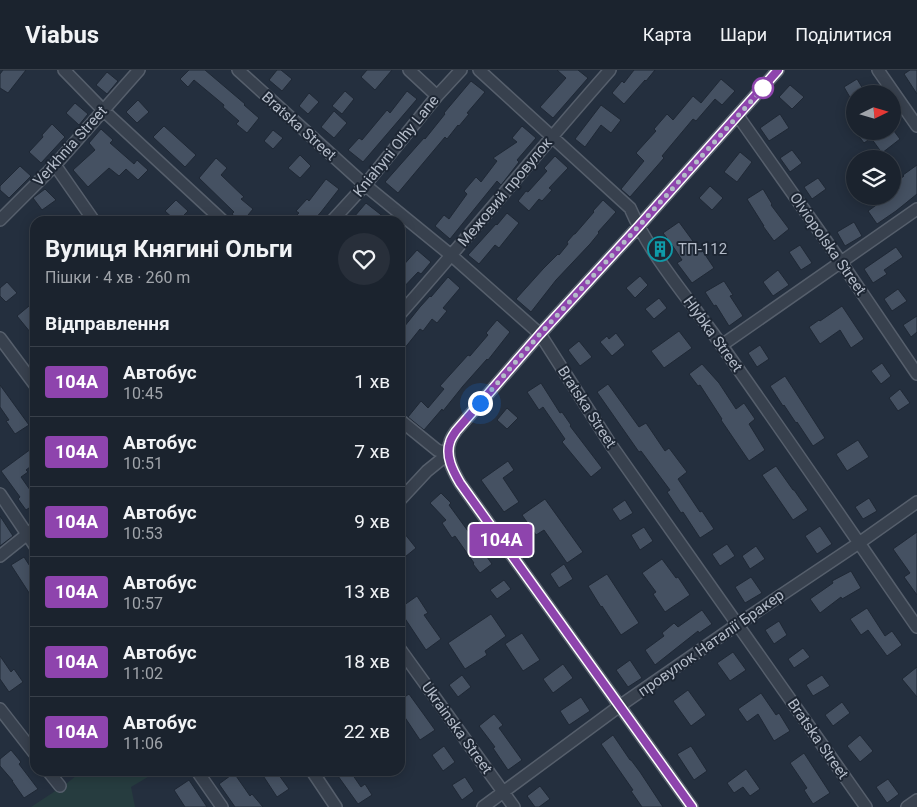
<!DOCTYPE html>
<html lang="uk">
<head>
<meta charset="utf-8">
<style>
	:root { --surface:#1b232e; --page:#282f3a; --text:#f1f3f6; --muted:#a0a4aa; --line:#39404a }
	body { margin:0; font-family:Roboto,sans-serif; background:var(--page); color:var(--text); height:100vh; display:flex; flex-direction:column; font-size:19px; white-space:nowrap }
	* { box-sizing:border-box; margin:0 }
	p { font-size:16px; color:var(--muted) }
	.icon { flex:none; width:28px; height:28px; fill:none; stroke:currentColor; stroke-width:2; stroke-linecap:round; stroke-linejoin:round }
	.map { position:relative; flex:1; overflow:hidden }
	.side { position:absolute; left:30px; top:146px; width:375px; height:560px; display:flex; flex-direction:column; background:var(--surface); border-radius:15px; box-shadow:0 2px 12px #0003,0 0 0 1px var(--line) }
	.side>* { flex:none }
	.badge { padding:0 10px; border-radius:4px; font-size:18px; line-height:32px }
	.needle { width:32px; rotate:85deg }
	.buttons { position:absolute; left:846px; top:15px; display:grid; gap:10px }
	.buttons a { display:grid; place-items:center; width:55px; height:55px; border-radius:50%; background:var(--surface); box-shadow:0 2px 12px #0003,0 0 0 1px var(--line); font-size:25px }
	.you { position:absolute; width:25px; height:25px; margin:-12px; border:4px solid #fff; border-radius:50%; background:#1a73e8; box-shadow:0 0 0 8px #1a73e833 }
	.map>.badge { position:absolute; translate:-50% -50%; box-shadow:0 0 0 2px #fff }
	h2 { padding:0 15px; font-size:19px; line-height:45px }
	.round { display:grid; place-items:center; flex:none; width:52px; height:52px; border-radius:26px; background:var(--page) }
	.overview { display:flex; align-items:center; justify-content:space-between; height:85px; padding:0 15px }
	h1 { font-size:24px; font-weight:700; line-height:38px }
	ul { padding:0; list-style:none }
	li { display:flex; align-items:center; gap:15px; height:70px; padding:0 15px; border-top:1px solid var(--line) }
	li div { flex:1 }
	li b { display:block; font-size:19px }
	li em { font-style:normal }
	li .badge { min-width:55px; font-weight:700; text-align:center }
	header { display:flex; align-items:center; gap:30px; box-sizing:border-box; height:70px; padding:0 25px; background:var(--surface); border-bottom:1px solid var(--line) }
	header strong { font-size:24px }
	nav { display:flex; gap:28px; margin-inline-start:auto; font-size:18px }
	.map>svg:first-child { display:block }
	.green { fill:#263c3f }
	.building { fill:#455162; stroke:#1f2835 }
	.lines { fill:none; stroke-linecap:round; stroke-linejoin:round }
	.minor-casing { stroke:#565f6c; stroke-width:14 }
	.minor { stroke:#38414e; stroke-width:11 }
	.line-casing { stroke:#fff; stroke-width:11 }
	.line { stroke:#8e44ad; stroke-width:8 }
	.walk { stroke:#b4bcc9; stroke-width:5; stroke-dasharray:0 9 }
	.stop-dot { fill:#fff; stroke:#8e44ad; stroke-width:2.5 }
	.labels { text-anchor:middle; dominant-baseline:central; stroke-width:4; stroke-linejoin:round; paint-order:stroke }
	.street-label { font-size:15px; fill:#b4bcc9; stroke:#1d2633 }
	.poi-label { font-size:15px; fill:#b4bcc9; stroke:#1d2633; text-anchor:start }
</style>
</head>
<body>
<header>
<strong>Viabus</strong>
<nav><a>Карта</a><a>Шари</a><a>Поділитися</a></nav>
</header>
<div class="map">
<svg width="917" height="737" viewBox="0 0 917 737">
	<rect width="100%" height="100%" fill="#242f3e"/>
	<path class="green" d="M82 701H158L131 717 135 737H31L66 714Z"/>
	<path class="building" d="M3 0H26L8 23 0 18V4Z
		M189 0H205L245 34 244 35 259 48 247 63 236 54 239 51 223 37 224 35 194 10 188 17 180 9Z
		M277 0H281L292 9 282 21 269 10Z
		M367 0H392L375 20 361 7Z
		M557 0H578L588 8 553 48 540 37 566 8Z
		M634 0H655L646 11 645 10 624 34 612 23 622 11 624 13Z
		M910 0H917V24L904 4Z
		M107 2 118 11 107 24 96 15Z
		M721 9 735 21 722 35 715 29 696 51 693 49 662 86 664 88 630 127 621 119 644 91 636 83 656 61 654 59 667 44 673 50 693 26 701 33Z
		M857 9 866 24H855V36L844 17Z
		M471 11 485 22 467 43 469 44 459 56 458 55 447 69 445 67 398 123 385 112 424 68 425 69 445 44 444 43Z
		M790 15 804 27 792 39 779 27Z
		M345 21 354 29 342 44 332 36Z
		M407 21 417 29 363 92 348 80 359 68 362 70 387 40 390 43Z
		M309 23 319 32 308 44 299 36Z
		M138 30 149 42 137 53 126 42Z
		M75 33 88 44 79 55 66 43Z
		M601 35 621 50 611 63 601 55 585 77 575 69Z
		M334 41 347 53 334 68 321 57Z
		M780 44 789 58 769 71 760 58Z
		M52 54 65 67 41 93 29 82 43 67 42 65Z
		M164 56 196 85 185 97 153 67Z
		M522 56 536 68 517 90 519 92 501 115 497 111 450 169 435 156 444 145 449 149 467 124 464 121 476 107 481 112 497 91 493 88 517 72 512 68Z
		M101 59 113 70 110 73 134 94 137 90 148 100 138 110 126 99 119 106 109 98 88 117 73 100 95 80 89 73Z
		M273 60 283 68 273 79 264 71Z
		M864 61H894L900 69 882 83 871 68 864 73 858 65Z
		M792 80 802 93 790 102 780 88Z
		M740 82 752 92 737 112 724 102Z
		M300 85 311 96 300 108 288 98Z
		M555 86 568 98 549 118 552 120 542 131 539 129 529 141 518 131 526 121 528 122 547 101 544 98Z
		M216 88 227 98 221 105 244 127 241 129 253 139 243 151H240L232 144 234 142 199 108Z
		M917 95V124L896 141 877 154 868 141 889 126H892V115L904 106 903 105Z
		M20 96 31 106 9 128 0 120V116Z
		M818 108 826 119 812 129 804 117Z
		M326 109 339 119 321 142 313 151H291L299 143 296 141 307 129 309 131Z
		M710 116 723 128 712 140 699 128Z
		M45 119 56 130 42 140 33 128Z
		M763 119 772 134 771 135 789 159 774 171 763 156H764L747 129Z
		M176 130 188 141 178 151H176L165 141Z
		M603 130 616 142 598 162 599 163 590 174 556 210 531 242 516 229 543 199 558 184 559 185 568 174 567 172 574 164H575L594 142 593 141Z
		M366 133 389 151H360L354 147Z
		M507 143 519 153 499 178 495 175 479 194 468 185 496 154 497 155Z
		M679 152 698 178 700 177 714 198 692 213 677 193 682 190 672 175 663 182 658 174 667 168 663 163Z
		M854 152 862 166 845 176 837 162Z
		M800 175 812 193 801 200 789 182Z
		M896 177 903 187 884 200 887 204 873 213 864 199Z
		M417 180 431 192 421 204 418 202 400 221V199Z
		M778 200 789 215 773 226 763 212Z
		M640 206 648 215 635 228 626 218Z
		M448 207 460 218 443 238 447 241 437 253 432 249 423 261 420 259 400 284V262L420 237 430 226 431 227Z
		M724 211 733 225 730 226 743 246 729 256 716 235 714 236 705 222Z
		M7 212 17 223 6 232 0 226V218Z
		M898 219 907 231 892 241 884 229Z
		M659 228 667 238 654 249 645 239Z
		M29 236 35 242V268L17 246Z
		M842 236 864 269 851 278 840 260 820 274 809 257 819 250 820 251Z
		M917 246V262L911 267 903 255Z
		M497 250 510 262 488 290 487 289 463 316 443 341 442 339 424 360 408 347 421 331 428 338 444 319 440 316 468 285 470 286 488 265 486 263Z
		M679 261 692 278 664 298 651 281Z
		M616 263 625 275 612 286 600 272 607 266 609 269Z
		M579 271 592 287 580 296 568 280Z
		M760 275 769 289 757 297 748 283Z
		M882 293 891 306 881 314 871 301Z
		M702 294 719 313 736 339 744 333 755 349 749 354 765 380 749 391 721 350 722 349 700 315 698 316 689 304Z
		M785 306 798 326 825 368 813 376 797 352 796 353 784 335 783 336 770 316Z
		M541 313 560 343 562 342 571 355 570 356 602 398 591 407 562 372 565 369 543 337 539 340 527 322Z
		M608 314 639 357 646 353 665 381 669 378 687 402 678 409 700 442 702 441 714 459 700 468 683 442 681 443 667 422 670 420 641 381 639 382 597 322Z
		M0 315 29 355 15 364 6 351 9 350 0 337Z
		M900 319 910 333 898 341 889 328Z
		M507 338 518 348 507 359 497 350Z
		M858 370 869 387 847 401 836 384Z
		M35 376V393L26 400 28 402 21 407 35 427V434L26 440 18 429 20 427 1 401Z
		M508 391 514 400 503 408 519 432 504 442 481 410Z
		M776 396 793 420H794L808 440 793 450 762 405Z
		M441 423 451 433 449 435 492 494 480 503 473 494 474 493 455 466 452 468 442 453 446 450 430 433Z
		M869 428 877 441 863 449 855 437Z
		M545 429 583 482 567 493 544 460 536 465 522 445Z
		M625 430 633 443 620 451 612 439Z
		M0 446 13 466 0 476Z
		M820 456 832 474 817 484 805 466Z
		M644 457 653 471 640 480 631 465Z
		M400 458 416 478 400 491Z
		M917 462V525L904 507 910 503 893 479Z
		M727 474 735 486 720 496 712 484Z
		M756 476 765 489 750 499 742 486Z
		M24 487 35 504V532L11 495Z
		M662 489 676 508 678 507 690 525 665 542 653 524 656 522 642 503Z
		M564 494 573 509 559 518 550 504Z
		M851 501 861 518 842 529 841 527 820 543 810 529 833 513 832 511Z
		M607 504 639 553 621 565 602 536 601 537 588 516Z
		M751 507 762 523 745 533 735 517Z
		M504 510 511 519 497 529 490 520Z
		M417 526 428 543 424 545 441 569 426 580 400 541V538Z
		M867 538 885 566 892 561 902 575 887 586 868 560 861 565 850 549Z
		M702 540 712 554 699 563 698 561 655 595 645 580 664 566 662 563 674 553 678 557Z
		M491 544 506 566 485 581 487 585 465 599 448 573Z
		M779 551 787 565 774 574 765 560Z
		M522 563 540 590 523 601 505 574Z
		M803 578 810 587 794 598 788 589Z
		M733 582 746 600 730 611 717 593Z
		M0 586 11 602 14 599 23 612 9 622 0 609Z
		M630 590 642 608 628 617 616 600Z
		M563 594 573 608 553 623 543 609Z
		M917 597V627L902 609Z
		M462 605 471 617 458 627 449 615Z
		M822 605 830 616 813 626 806 615Z
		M688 620 706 645 691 656 673 631Z
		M761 623 776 645 779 643 790 661 774 671 758 644 747 652 738 639Z
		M409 624 435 660 420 670 400 640V630Z
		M581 627 590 641 569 655 560 641Z
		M842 632 850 643 833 656 825 645Z
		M494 644 503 655 499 658 522 690 508 700 493 678 495 677 479 656Z
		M613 665 630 690H631L640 702 663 737H642L631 721 633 720 601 674Z
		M860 665 873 681 860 692 847 676Z
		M444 676 455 692 443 701 432 685Z
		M691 676 707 701 694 710 677 684Z
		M11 680 21 692 19 694 38 719 24 728 12 711H13L0 696V689Z
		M804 683 830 723 813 734 804 720 807 718 790 693Z
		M746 699 760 719 750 726 743 717 734 723 727 713Z
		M260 701H276L289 719 277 727Z
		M345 701H350L361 717 365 714 372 725 358 734 338 706Z
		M234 703 250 726 252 724 263 737H235L219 714Z
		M465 707 474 721 462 730 452 715Z
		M888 709 899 724 887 733 876 717Z
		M189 710 207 737H185L174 720Z
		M540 716 550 729 539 737H535L527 726Z"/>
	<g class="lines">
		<defs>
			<path id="minor" d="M64 0 103 40 223 151
				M238 0 365 115 452 186 540 264 611 375 866 737
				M409 0 437 26
				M479 0 630 138C652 189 691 231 722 276 788 369 852 463 917 557
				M878 0 917 56
				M738 46 841 192 917 304
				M55 95 94 151
				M0 150 55 95 139 0
				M332 151 365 115 437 26 461 0
				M400 244C471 164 539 80 610 0
				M0 268 35 315
				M722 275 917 139
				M400 350 437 380 448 384
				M0 424 35 476
				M400 430 427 401 448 384
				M0 486 35 458
				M400 579 514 737
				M0 639 35 684
				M48 701 60 716
				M197 701 222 737
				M312 701 336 737
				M483 737 621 635 738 554 859 473 917 432
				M692 737 460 413C453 401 445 386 450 372 451 368 454 364 456 361L540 264 638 157 778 0
				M907 737 917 730"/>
		</defs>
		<use href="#minor" class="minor-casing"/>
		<use href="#minor" class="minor"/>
	</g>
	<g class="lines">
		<defs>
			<path id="line" d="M692 737 460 413C453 401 445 386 450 372 451 368 454 364 456 361L540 264 638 157 778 0"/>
		</defs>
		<use href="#line" class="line-casing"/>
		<use href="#line" class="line"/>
		<path class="walk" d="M480 333 540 264 638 157 763 18"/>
	</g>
	<defs>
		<symbol id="building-ring" viewBox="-11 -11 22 22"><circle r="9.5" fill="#1d2633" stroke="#0f9aa8" stroke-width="1.5"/><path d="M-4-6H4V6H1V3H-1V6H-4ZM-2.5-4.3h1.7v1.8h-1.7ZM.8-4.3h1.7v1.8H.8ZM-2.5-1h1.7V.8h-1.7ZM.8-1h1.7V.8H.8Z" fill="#0f9aa8"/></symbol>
	</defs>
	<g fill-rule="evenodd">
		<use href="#building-ring" x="646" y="165" width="28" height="28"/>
	</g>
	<circle class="stop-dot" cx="763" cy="18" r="10"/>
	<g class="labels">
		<g class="street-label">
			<text transform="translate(299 56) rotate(42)">Bratska Street</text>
			<text transform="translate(70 76) rotate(-48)">Verkhnia Street</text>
			<text transform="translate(396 76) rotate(-51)">Kniahyni Olhy Lane</text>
			<text transform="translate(505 122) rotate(-50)">Межовий провулок</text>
			<text transform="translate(828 174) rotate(55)">Olviopolska Street</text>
			<text transform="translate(713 264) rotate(54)">Hlybka Street</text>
			<text transform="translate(587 337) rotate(57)">Bratska Street</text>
			<text transform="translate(711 573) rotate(-35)">провулок Наталії Бракер</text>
			<text transform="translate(457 658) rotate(54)">Ukrainska Street</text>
			<text transform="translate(818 669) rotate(55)">Bratska Street</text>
		</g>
		<g class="poi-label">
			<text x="678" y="179">ТП-112</text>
		</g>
	</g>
</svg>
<div class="buttons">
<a><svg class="needle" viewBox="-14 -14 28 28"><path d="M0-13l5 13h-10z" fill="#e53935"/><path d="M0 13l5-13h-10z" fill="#a0a4aa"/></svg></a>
<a><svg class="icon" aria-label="layers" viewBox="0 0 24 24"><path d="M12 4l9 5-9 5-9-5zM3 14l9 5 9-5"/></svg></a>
</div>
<div class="you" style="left:480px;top:333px"></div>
<b class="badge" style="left:501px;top:470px;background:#8e44ad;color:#fff">104А</b>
<section class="side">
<div class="overview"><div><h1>Вулиця Княгині Ольги</h1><p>Пішки · 4 хв · 260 m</p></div><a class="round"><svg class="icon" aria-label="heart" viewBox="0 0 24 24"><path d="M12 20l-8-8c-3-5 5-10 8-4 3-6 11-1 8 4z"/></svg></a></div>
<h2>Відправлення</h2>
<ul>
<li><span class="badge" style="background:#8e44ad;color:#fff">104А</span><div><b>Автобус</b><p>10:45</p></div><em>1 хв</em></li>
<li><span class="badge" style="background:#8e44ad;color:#fff">104А</span><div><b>Автобус</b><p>10:51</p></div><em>7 хв</em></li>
<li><span class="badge" style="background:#8e44ad;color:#fff">104А</span><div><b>Автобус</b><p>10:53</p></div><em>9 хв</em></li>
<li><span class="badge" style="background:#8e44ad;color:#fff">104А</span><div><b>Автобус</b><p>10:57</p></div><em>13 хв</em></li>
<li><span class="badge" style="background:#8e44ad;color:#fff">104А</span><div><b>Автобус</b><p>11:02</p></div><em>18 хв</em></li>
<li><span class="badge" style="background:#8e44ad;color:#fff">104А</span><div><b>Автобус</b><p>11:06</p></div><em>22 хв</em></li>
</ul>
</section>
</div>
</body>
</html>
